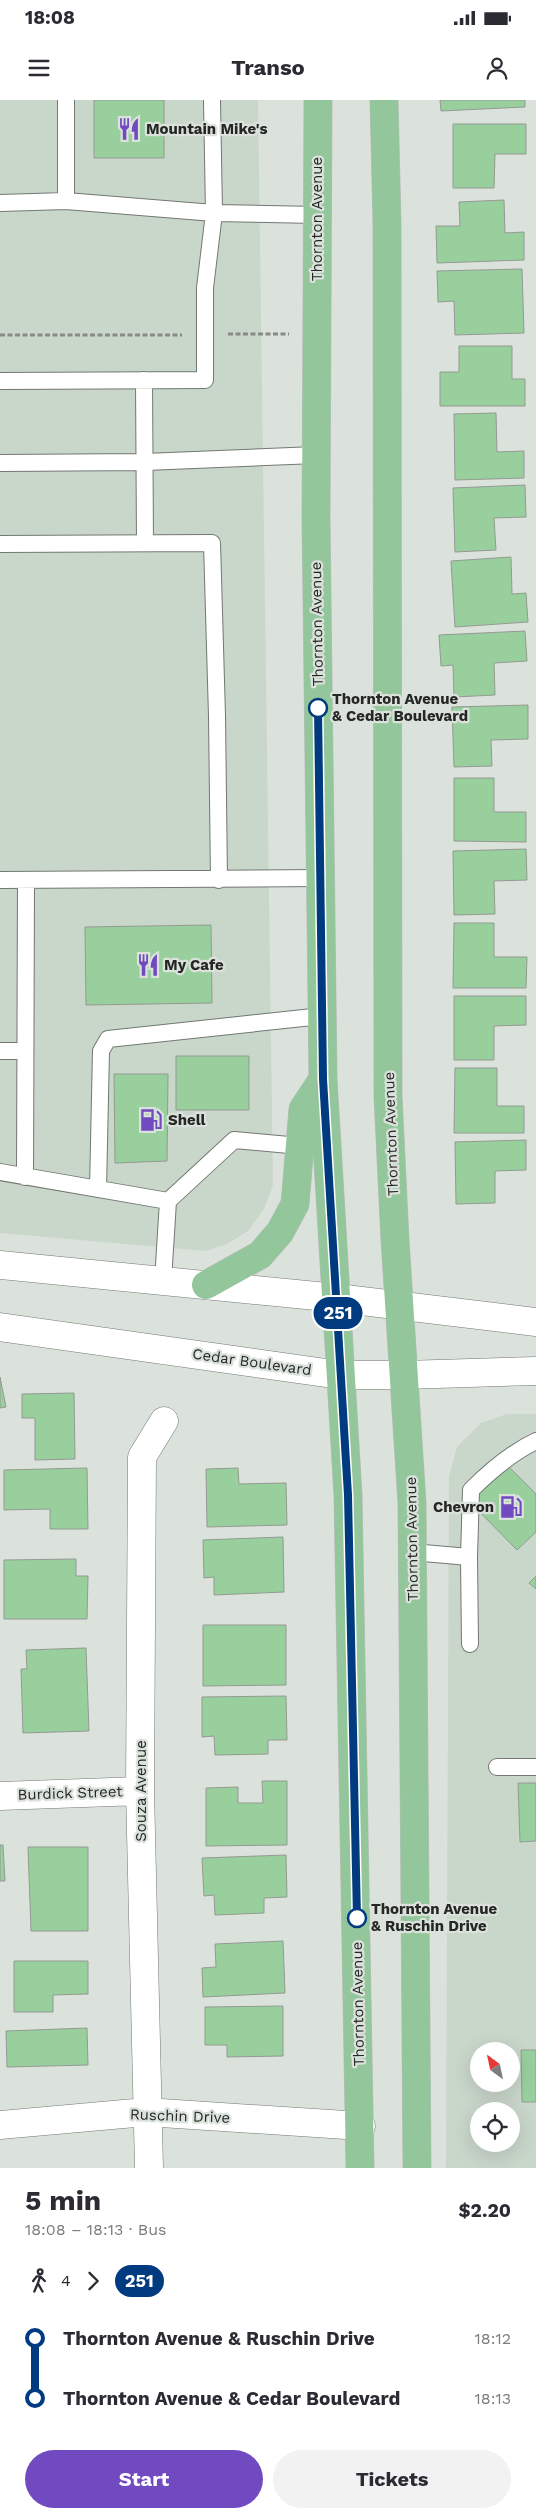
<!DOCTYPE html>
<html lang="en">
<head>
<meta charset="utf-8">
<style>
	:root { --surface:#fff; --page:#f2f2f3; --text:#2b2b33; --muted:#7c7c81; --accent:#7149c1 }
	body { margin:0; font-family:"Work Sans",sans-serif; background:var(--page); color:var(--text); height:100vh; display:flex; flex-direction:column; font-size:19px; white-space:nowrap }
	* { box-sizing:border-box; margin:0 }
	p { font-size:16px; color:var(--muted) }
	.icon { flex:none; width:28px; height:28px; fill:none; stroke:currentColor; stroke-width:2; stroke-linecap:round; stroke-linejoin:round }
	.map { position:relative; height:2068px; overflow:hidden }
	.sheet { display:flex; flex-direction:column; background:var(--surface); flex:1 }
	.sheet>* { flex:none }
	.badge { padding:0 10px; border-radius:16px; font-size:18px; line-height:32px }
	.needle { width:32px; rotate:327deg }
	.tools { position:absolute; left:470px; top:1942px; display:grid; gap:10px }
	.tools a { display:grid; place-items:center; width:50px; height:50px; border-radius:50%; background:var(--surface); box-shadow:0 5px 20px #0002; font-size:25px }
	.map>.badge { position:absolute; translate:-50% -50%; box-shadow:0 0 0 2px #fff }
	.legs { display:flex; align-items:center; gap:8px; height:55px; padding:0 25px; font-size:16px }
	.legs p { margin-inline-start:auto }
	.summary { display:flex; align-items:center; justify-content:space-between; height:85px; padding:0 25px }
	h1 { font-size:28px; font-weight:700; line-height:38px }
	.action { display:flex; gap:10px; margin-top:auto; padding:10px 25px }
	.action a { flex:1; height:58px; border-radius:30px; background:var(--accent); color:#fff; font-size:20px; font-weight:700; line-height:58px; text-align:center }
	.action a+a { background:var(--page); color:var(--text) }
	ul { padding:0 25px; list-style:none }
	li { display:flex; align-items:center; gap:18px; height:60px; font-size:19px }
	li i { display:grid; place-items:center; width:8px; height:100%; margin:0 6px; background:currentColor }
	li i::after { content:''; width:12px; height:12px; margin:-6px; border:4px solid; border-radius:50%; background:var(--surface) }
	li p { margin-inline-start:auto }
	li:first-child i { background:linear-gradient(#0000 50%,currentColor 0) }
	li:last-child i { background:linear-gradient(currentColor 50%,#0000 0) }
	.status { display:flex; justify-content:space-between; align-items:center; height:35px; padding:0 25px; background:var(--surface); direction:ltr }
	.status svg { height:14px; fill:currentColor }
	header { display:flex; justify-content:space-between; align-items:center; height:65px; padding:0 25px; background:var(--surface); font-size:22px; font-weight:700 }
	.map>svg:first-child { display:block }
	.built { fill:#c9d6ca; fill-rule:evenodd }
	.building { fill:#99cf9d; stroke:#939a93 }
	.lines { fill:none; stroke-linecap:round; stroke-linejoin:round }
	.service-casing { stroke:#727872; stroke-width:18 }
	.minor-casing { stroke:#727872; stroke-width:29 }
	.secondary-casing { stroke:#727872; stroke-width:29 }
	.primary-casing { stroke:#bebebe; stroke-width:29 }
	.path { stroke:#868b86; stroke-width:3; stroke-dasharray:5 2.5; stroke-linecap:butt }
	.service { stroke:#fff; stroke-width:16 }
	.minor { stroke:#fff; stroke-width:28 }
	.secondary { stroke:#fff; stroke-width:28 }
	.primary { stroke:#94c69b; stroke-width:28 }
	.line-1-casing { stroke:#fff; stroke-width:11 }
	.line-1 { stroke:#003b80; stroke-width:8 }
	.stop-1-dot { fill:#fff; stroke:#003b80; stroke-width:2.5 }
	.labels { text-anchor:middle; dominant-baseline:central; stroke-width:4.5; stroke-linejoin:round; paint-order:stroke }
	.poi-label { font-size:15px; font-weight:bold; fill:#252725; stroke:#dbe2db; text-anchor:start }
	.street-label { font-size:15px; fill:#252725; stroke:#dbe2db }
	.stop-label { font-size:15px; font-weight:bold; fill:#252725; stroke:#dbe2db; text-anchor:start }
</style>
</head>
<body>
<div class="status"><b>18:08</b><svg viewBox="0 0 49 12"><path d="M0 12V9h3v3zM5 12V6h3v6zM10 12V3h3v9zM15 12V0h3v12zM26 1h20v11H26zM47 4h2v5h-2z"/></svg></div>
<header><svg class="icon" aria-label="menu" viewBox="0 0 24 24"><path d="M4 6h16M4 12h16M4 18h16"/></svg>Transo<svg class="icon" aria-label="person" viewBox="0 0 24 24"><circle cx="12" cy="8" r="4"/><path d="M4 21q1-7 8-7t8 7"/></svg></header>
<div class="map">
<svg width="536" height="2068" viewBox="0 0 536 2068">
	<rect width="100%" height="100%" fill="#dbe2db"/>
	<path class="built" d="M0 0H258L273 1085 264 1109 248 1131 227 1144 206 1151 0 1133Z
		M507 1314H536V2068H446L449 1376 457 1347 481 1323ZM479 1951H511V1984H479ZM479 2011H511V2044H479Z"/>
	<path class="building" d="M94 0H164V58H94Z
		M440 0H525V7L441 11Z
		M453 24H526V54H495L494 88H453Z
		M504 100 505 133 524 132V160L437 163 436 126H460L459 102Z
		M522 169 524 233 455 235 454 201 438 202 437 171Z
		M459 246H512V279H525V306H440V272H459Z
		M496 313 497 352 524 351V378L455 380 454 314Z
		M525 385 526 417 494 418 496 450 455 452 453 388Z
		M511 457 512 494 526 493 528 522 455 527 451 461Z
		M525 531 527 561 494 563 495 595 454 597 453 565 441 566 439 535Z
		M528 605V639L491 640 492 666 454 667 452 607Z
		M454 678H494V712H526V742L454 741Z
		M526 749 527 780 494 781 495 814 454 815 453 751Z
		M454 823H494V857H527L526 888H453Z
		M211 825 212 903 86 905 85 827Z
		M454 896H526V925L494 926V960H454Z
		M176 956H249V1010H176Z
		M455 968H497V1006H524V1033H454Z
		M114 974H168L167 1061 115 1063Z
		M526 1040V1070L495 1071V1103L456 1104 455 1042Z
		M0 1277 6 1307 0 1308Z
		M74 1293 75 1359 35 1360V1318H22V1294Z
		M505 1363 536 1394V1432L517 1450 468 1400Z
		M87 1368 88 1429H50V1409L4 1410V1370Z
		M238 1368 239 1384 286 1383 287 1425 207 1427 206 1369Z
		M283 1437 284 1492 214 1495V1477L204 1478 203 1440Z
		M76 1459V1476H88L87 1519H4V1460Z
		M536 1476V1489L529 1483Z
		M203 1525H286V1585L203 1586Z
		M86 1548 89 1631 23 1633 21 1569H27L26 1550Z
		M286 1596 287 1640H268V1654L215 1655 214 1636 202 1637V1597Z
		M262 1681H287V1745L206 1746V1688L238 1687V1703H263Z
		M518 1683H536V1741L520 1742Z
		M0 1745H3L5 1781H0Z
		M28 1747H88V1831H31Z
		M286 1755 287 1797 264 1798V1813L215 1815 214 1795 204 1796 202 1758Z
		M283 1841 285 1893 203 1897 202 1868 216 1867 215 1844Z
		M14 1861H88V1894L53 1895V1912H14Z
		M283 1906V1956L227 1957V1945H205V1907Z
		M87 1928 88 1965 7 1967 6 1931Z
		M521 1950H536V2002H522Z"/>
	<g class="lines">
		<defs>
			<path id="service" d="M66 0V101
				M0 103 66 101 214 113 318 115
				M144 280 145 443
				M0 281 205 280V188L214 113 212 0
				M0 363 145 362 316 355
				M0 444 212 443 217 616 219 780
				M0 780 320 778
				M0 951H25
				M0 1072 168 1101
				M25 1077 26 781
				M98 1089 101 951 108 939 322 916
				M163 1181 168 1101 234 1040 300 1046
				M412 1452 469 1457 471 1390C491 1370 511 1353 536 1341
				M469 1457 470 1544
				M497 1667H536"/>
			<path id="minor" d="M0 1696 140 1691
				M0 2025 146 2012 361 2026
				M149 2068 140 1691 142 1357 164 1321"/>
			<path id="secondary" d="M0 1165 337 1198 536 1222
				M0 1227 340 1275H404L536 1271"/>
			<path id="primary" d="M318 0 316 418 323 979 348 1395 360 2068
				M384 0 387 123 388 996 395 1140 412 1403 417 2068
				M206 1185 260 1155 280 1132 295 1104 303 1009 323 979"/>
		</defs>
		<use href="#service" class="service-casing"/>
		<use href="#minor" class="minor-casing"/>
		<use href="#secondary" class="secondary-casing"/>
		<use href="#primary" class="primary-casing"/>
		<path class="path" d="M228 234H289
			M0 235H182"/>
		<use href="#service" class="service"/>
		<use href="#minor" class="minor"/>
		<use href="#secondary" class="secondary"/>
		<use href="#primary" class="primary"/>
	</g>
	<g class="lines">
		<defs>
			<path id="line-1" d="M318 608 323 979 348 1395 357 1818"/>
		</defs>
		<use href="#line-1" class="line-1-casing"/>
		<use href="#line-1" class="line-1"/>
	</g>
	<defs>
		<symbol id="restaurant-bare" viewBox="-9 -9 18 18"><path d="M-5-6h1v4h1v-4h1v4h1v-4h1v5L-1.5 .5V6h-2V.5L-5-1ZM5-6V6H3V1.5H1.5Q1.5-4 5-6Z" fill="#7149c1" stroke="#dbe2db" stroke-width="2.5" paint-order="stroke"/></symbol>
		<symbol id="fuel-bare" viewBox="-9 -9 18 18"><path d="M-5.5-6h7V0h2V4h1.3V-2.5L3-4.5l.8-.8L6-3V5H2.5V1h-1V6h-7ZM-4.2-4.7v3.2H.2V-4.7Z" fill="#7149c1" stroke="#dbe2db" stroke-width="2.5" paint-order="stroke"/></symbol>
	</defs>
	<g fill-rule="evenodd">
		<use href="#restaurant-bare" x="113" y="13" width="32" height="32"/>
		<use href="#restaurant-bare" x="132" y="849" width="32" height="32"/>
		<use href="#fuel-bare" x="135" y="1004" width="32" height="32"/>
		<use href="#fuel-bare" x="495" y="1391" width="32" height="32"/>
	</g>
	<g class="stop-1-dot">
		<circle cx="318" cy="608" r="9"/>
		<circle cx="357" cy="1818" r="9"/>
	</g>
	<g class="labels">
		<g class="poi-label">
			<text x="146" y="29">Mountain Mike's</text>
			<text x="164" y="865">My Cafe</text>
			<text x="168" y="1020">Shell</text>
			<text x="494" y="1407" text-anchor="end">Chevron</text>
		</g>
		<g class="street-label">
			<text transform="translate(317 119) rotate(-90)">Thornton Avenue</text>
			<text transform="translate(317 524) rotate(-91)">Thornton Avenue</text>
			<text transform="translate(391 1034) rotate(-92)">Thornton Avenue</text>
			<text transform="translate(252 1262) rotate(8)">Cedar Boulevard</text>
			<text transform="translate(412 1439) rotate(-91)">Thornton Avenue</text>
			<text transform="translate(141 1691) rotate(-90)">Souza Avenue</text>
			<text transform="translate(70 1693) rotate(-2)">Burdick Street</text>
			<text transform="translate(358 1904) rotate(-91)">Thornton Avenue</text>
			<text transform="translate(180 2016) rotate(2)">Ruschin Drive</text>
		</g>
		<g class="stop-label">
			<text x="332" y="599">Thornton Avenue<tspan x="332" dy="17">&amp; Cedar Boulevard</tspan></text>
			<text x="371" y="1809">Thornton Avenue<tspan x="371" dy="17">&amp; Ruschin Drive</tspan></text>
		</g>
	</g>
</svg>
<div class="tools">
<a><svg class="needle" viewBox="-14 -14 28 28"><path d="M0-13l5 13h-10z" fill="#e53935"/><path d="M0 13l5-13h-10z" fill="#7c7c81"/></svg></a>
<a><svg class="icon" aria-label="locate" viewBox="0 0 24 24"><circle cx="12" cy="12" r="6"/><path d="M12 2v4M12 18v4M2 12h4M18 12h4"/></svg></a>
</div>
<b class="badge" style="left:338px;top:1213px;background:#003b80;color:#fff">251</b>
</div>
<section class="sheet">
<div class="summary"><div><h1>5 min</h1><p>18:08 – 18:13 · Bus</p></div><b>$2.20</b></div>
<div class="legs"><svg class="icon" aria-label="walk" viewBox="0 0 24 24"><circle cx="13" cy="4" r="2"/><path d="M13 8l-2 6 4 7M11 14l-3 7M7 12l3-4h3l4 4"/></svg>4<svg class="icon" aria-label="forward" viewBox="0 0 24 24"><path d="M9 5l7 7-7 7"/></svg><b class="badge" style="background:#003b80;color:#fff">251</b></div>
<ul>
<li><i style="color:#003b80"></i><b>Thornton Avenue &amp; Ruschin Drive</b><p>18:12</p></li>
<li><i style="color:#003b80"></i><b>Thornton Avenue &amp; Cedar Boulevard</b><p>18:13</p></li>
</ul>
<div class="action"><a>Start</a><a>Tickets</a></div>
</section>
</body>
</html>
